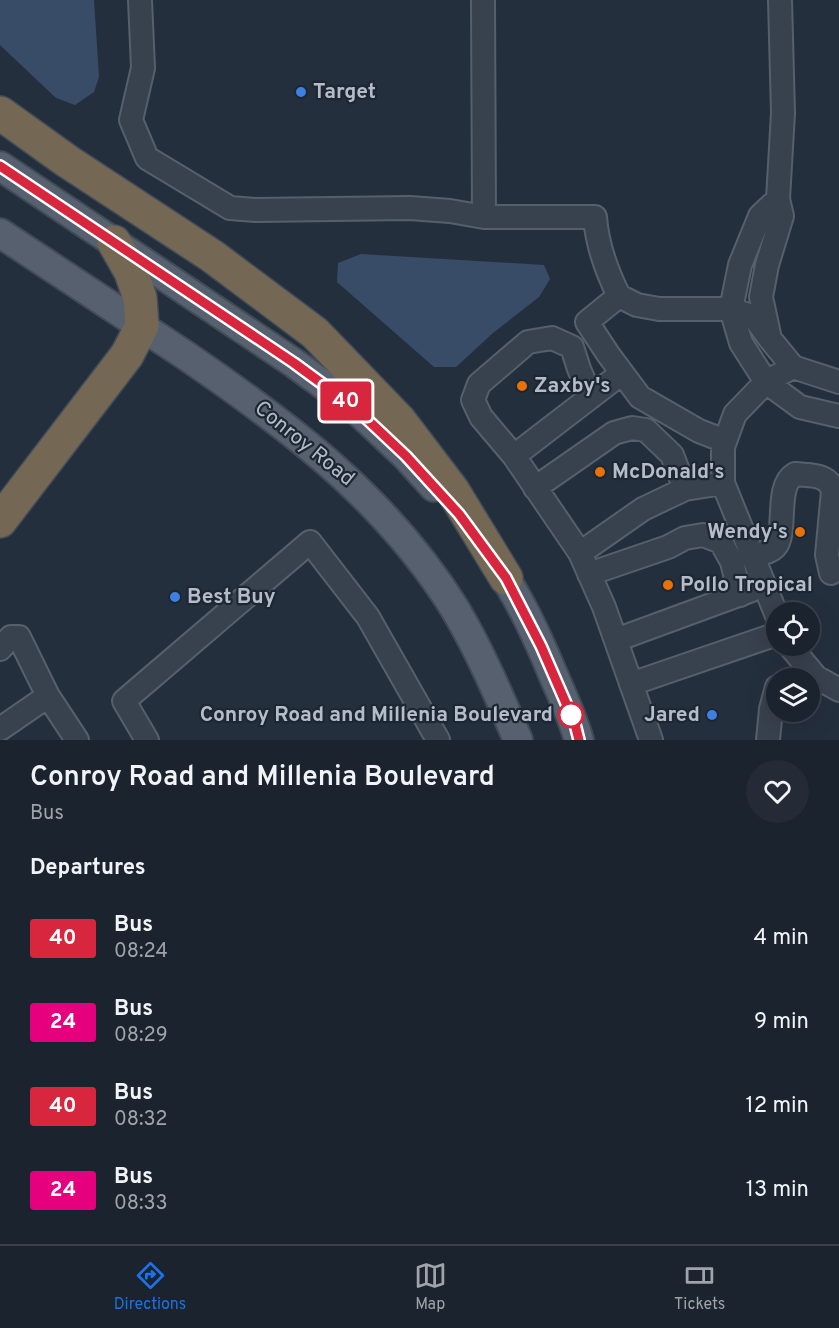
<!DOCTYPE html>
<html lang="en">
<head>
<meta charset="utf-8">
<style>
	:root { --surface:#1b232e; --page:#242b36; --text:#f1f3f6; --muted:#a0a4aa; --line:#39404a; --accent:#1a73e8 }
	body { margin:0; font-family:Overpass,sans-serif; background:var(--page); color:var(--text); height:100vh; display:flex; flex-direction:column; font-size:22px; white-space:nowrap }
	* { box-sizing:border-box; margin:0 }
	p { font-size:20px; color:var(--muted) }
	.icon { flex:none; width:33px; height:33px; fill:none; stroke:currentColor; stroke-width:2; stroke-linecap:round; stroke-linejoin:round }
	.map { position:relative; height:740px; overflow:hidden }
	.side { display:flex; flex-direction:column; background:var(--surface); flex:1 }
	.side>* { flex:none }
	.badge { padding:0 12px; border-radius:4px; font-size:21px; line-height:39px }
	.fabs { position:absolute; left:766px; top:602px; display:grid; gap:12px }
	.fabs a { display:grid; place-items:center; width:54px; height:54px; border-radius:50%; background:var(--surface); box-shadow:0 6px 24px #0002,0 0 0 2px var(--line); font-size:30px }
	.map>.badge { position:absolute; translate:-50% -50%; box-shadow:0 0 0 3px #fff }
	h2 { padding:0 30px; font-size:22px; line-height:54px }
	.round { display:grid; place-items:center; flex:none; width:63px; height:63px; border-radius:32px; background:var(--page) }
	.overview { display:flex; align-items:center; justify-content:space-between; height:102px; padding:0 30px }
	h1 { font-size:28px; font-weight:600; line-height:45px }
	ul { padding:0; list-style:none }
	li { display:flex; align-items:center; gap:18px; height:84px; padding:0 30px }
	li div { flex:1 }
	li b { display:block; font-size:22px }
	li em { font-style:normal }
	li .badge { min-width:66px; font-weight:700; text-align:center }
	.tab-bar { display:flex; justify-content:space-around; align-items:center; height:84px; border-top:2px solid var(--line); background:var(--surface); font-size:16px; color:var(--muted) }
	.tab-bar a { display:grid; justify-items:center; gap:3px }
	.tab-bar .current { color:var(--accent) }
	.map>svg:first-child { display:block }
	.water { fill:#394c67 }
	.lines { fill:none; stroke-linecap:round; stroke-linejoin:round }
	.minor-casing { stroke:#565f6c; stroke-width:26 }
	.major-casing { stroke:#414a57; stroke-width:32 }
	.highway-casing { stroke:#434c59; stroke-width:36 }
	.minor { stroke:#38414e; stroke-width:22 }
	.major { stroke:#56606e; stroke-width:28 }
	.highway { stroke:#746855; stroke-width:33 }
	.line-casing { stroke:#fff; stroke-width:14 }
	.line { stroke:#d7263d; stroke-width:9 }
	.shop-dot { fill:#3f7fe0; stroke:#1d2633; stroke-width:2 }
	.food-dot { fill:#e8710a; stroke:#1d2633; stroke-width:2 }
	.stop-dot { fill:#fff; stroke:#d7263d; stroke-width:3 }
	.labels { text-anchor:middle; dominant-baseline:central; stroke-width:4.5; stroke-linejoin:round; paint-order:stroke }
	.poi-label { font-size:21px; font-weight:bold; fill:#b4bcc9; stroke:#1d2633; text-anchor:start }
	.street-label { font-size:21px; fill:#b4bcc9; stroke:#1d2633 }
	.stop-label { font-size:21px; font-weight:bold; fill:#b4bcc9; stroke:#1d2633; text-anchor:end }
</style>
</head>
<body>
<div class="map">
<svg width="839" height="740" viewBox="0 0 839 740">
	<rect width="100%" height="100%" fill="#242f3e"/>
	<path class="water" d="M0 0H94L99 77 94 92 75 105 56 98 0 45Z
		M361 254 544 265 550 279 539 297 493 333 456 367H434L337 282 338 263Z"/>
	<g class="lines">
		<defs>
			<path id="minor" d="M140 0 143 68 131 120 147 158 230 208 256 210 410 208 450 211 484 217H595C597 244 607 272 619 296L637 305 659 309H731L754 317 770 339
				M483 0 484 217
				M780 0 783 113 778 199 782 216 767 265 761 297 770 339 793 367 839 382
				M778 199 760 216 740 265 731 309 741 343 766 382 800 407 839 416
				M619 296 587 322 608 354 640 397 699 431 725 441
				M622 373 514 456 580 553 604 607 651 740
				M514 456 481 417 473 400 479 384 528 342 552 338 572 347 579 369 591 397
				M535 488 614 433 632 428 646 430 672 455 685 489
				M580 553 643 509 685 489 723 483
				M753 556C759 554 771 552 775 547 788 534 774 486 795 474 810 476 828 473 833 491L827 555 831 573
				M589 574 668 547 685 538 703 535 721 542 732 562 740 595
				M777 616 723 483V447L735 414 766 382 793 367
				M616 640 752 590
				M789 645 816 677 839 690
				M0 649 11 637H19L48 696 0 729
				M631 684 777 634
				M48 696 77 740
				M147 740 124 701 310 542 368 617 438 740
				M768 740 771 709 777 687"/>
			<path id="major" d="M0 166 294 363 354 407 406 456 434 487
				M0 233C61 273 122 313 182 353 288 425 386 498 455 609 480 651 499 696 518 740
				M493 560C519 596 538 638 555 679 564 699 573 719 579 740"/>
			<path id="highway" d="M0 113 67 161 212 256 315 333 399 420 453 491 506 578
				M0 521 127 355 142 326 140 298 131 272 114 242"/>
		</defs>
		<use href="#minor" class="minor-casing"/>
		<use href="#major" class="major-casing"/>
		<use href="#highway" class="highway-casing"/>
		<use href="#minor" class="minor"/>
		<use href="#major" class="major"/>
		<use href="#highway" class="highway"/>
	</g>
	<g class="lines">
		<defs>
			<path id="line" d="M0 166 294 363 354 407 406 456 459 514 506 578 541 646 575 724 579 740"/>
		</defs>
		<use href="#line" class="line-casing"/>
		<use href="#line" class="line"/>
	</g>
	<g class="shop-dot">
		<circle cx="301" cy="92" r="6"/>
		<circle cx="175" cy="597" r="6"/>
		<circle cx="712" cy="715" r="6"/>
	</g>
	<g class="food-dot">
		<circle cx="522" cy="386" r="6"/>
		<circle cx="600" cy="472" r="6"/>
		<circle cx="800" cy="532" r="6"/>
		<circle cx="668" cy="585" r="6"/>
	</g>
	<circle class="stop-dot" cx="571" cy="715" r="12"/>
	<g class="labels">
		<g class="poi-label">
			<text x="313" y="92">Target</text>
			<text x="534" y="386">Zaxby's</text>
			<text x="612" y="472">McDonald's</text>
			<text x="788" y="532" text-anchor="end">Wendy's</text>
			<text x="680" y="585">Pollo Tropical</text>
			<text x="187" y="597">Best Buy</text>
			<text x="700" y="715" text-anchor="end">Jared</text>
		</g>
		<g class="street-label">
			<text transform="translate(304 444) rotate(39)">Conroy Road</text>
		</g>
		<g class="stop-label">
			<text x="553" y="715">Conroy Road and Millenia Boulevard</text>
		</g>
	</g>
</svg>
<div class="fabs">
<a><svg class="icon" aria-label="locate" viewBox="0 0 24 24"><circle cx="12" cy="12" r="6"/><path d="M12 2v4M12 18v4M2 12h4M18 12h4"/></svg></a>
<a><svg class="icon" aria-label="layers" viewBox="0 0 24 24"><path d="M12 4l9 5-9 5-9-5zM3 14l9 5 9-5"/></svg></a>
</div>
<b class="badge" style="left:346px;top:401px;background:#d7263d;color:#fff">40</b>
</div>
<section class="side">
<div class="overview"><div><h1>Conroy Road and Millenia Boulevard</h1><p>Bus</p></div><a class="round"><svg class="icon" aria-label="heart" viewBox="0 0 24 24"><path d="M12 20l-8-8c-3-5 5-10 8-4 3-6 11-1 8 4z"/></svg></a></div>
<h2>Departures</h2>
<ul>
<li><span class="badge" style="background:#d7263d;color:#fff">40</span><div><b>Bus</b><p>08:24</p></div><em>4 min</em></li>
<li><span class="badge" style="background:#e6007e;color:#fff">24</span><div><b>Bus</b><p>08:29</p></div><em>9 min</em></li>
<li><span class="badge" style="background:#d7263d;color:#fff">40</span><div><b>Bus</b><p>08:32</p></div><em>12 min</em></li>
<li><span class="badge" style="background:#e6007e;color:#fff">24</span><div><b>Bus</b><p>08:33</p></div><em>13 min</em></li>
</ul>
</section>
<nav class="tab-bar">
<a class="current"><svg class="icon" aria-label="directions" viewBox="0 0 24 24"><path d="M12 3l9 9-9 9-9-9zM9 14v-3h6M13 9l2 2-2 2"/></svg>Directions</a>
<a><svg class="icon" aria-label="map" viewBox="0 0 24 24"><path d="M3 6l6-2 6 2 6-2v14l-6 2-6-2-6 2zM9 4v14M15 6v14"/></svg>Map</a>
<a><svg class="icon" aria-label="tickets" viewBox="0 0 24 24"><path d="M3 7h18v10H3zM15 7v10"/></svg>Tickets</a>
</nav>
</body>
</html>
